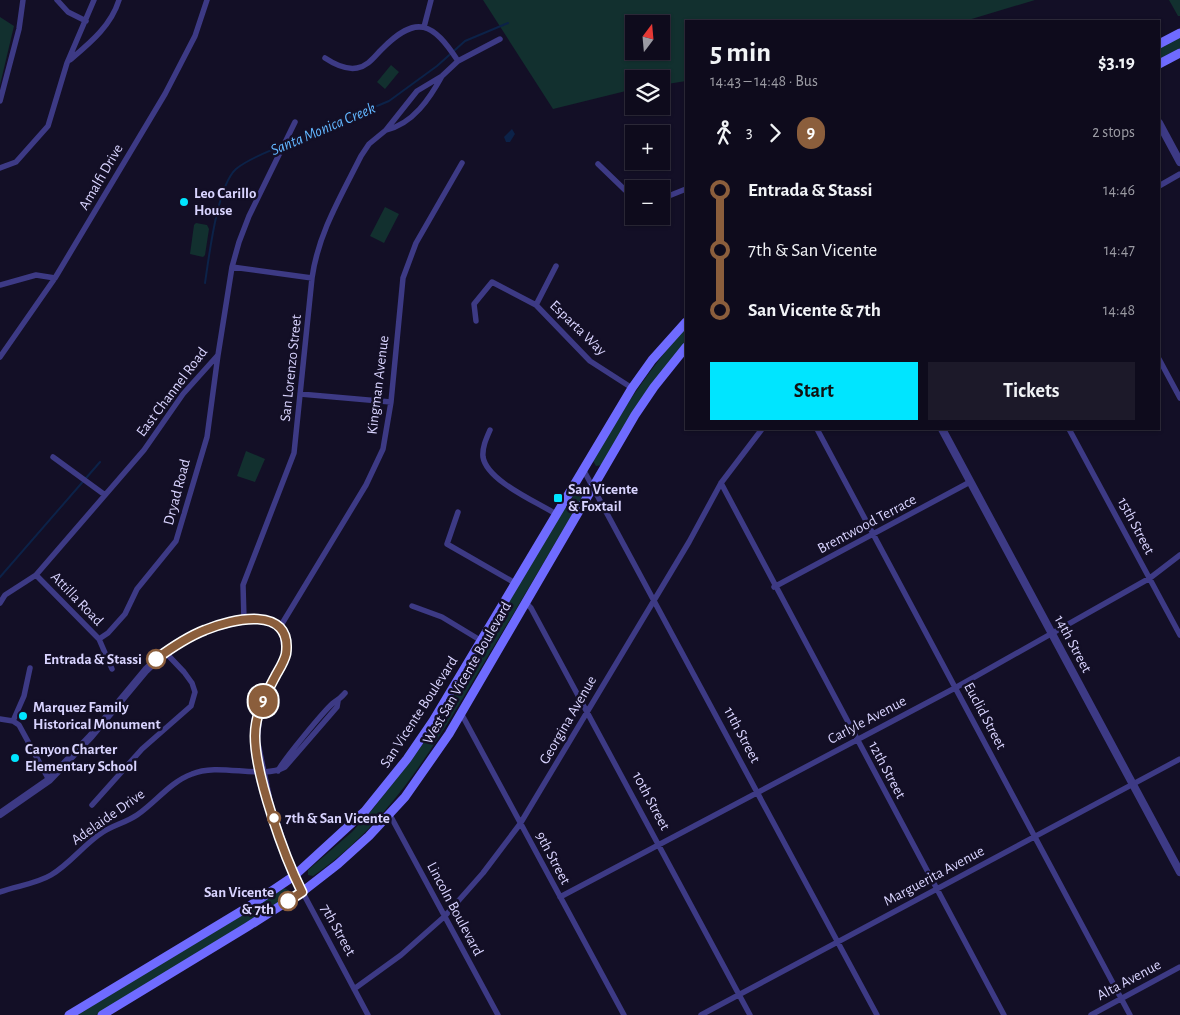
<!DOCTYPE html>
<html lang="en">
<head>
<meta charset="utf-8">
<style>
	:root { --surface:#0e0b1c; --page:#1c1929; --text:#f1f3f6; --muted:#9b9ba3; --line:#2e2b3b; --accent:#00e5ff }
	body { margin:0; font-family:"Alegreya Sans",sans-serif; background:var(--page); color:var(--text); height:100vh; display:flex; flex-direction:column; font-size:19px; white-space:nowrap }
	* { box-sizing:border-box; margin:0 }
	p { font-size:16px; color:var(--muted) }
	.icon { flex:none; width:28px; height:28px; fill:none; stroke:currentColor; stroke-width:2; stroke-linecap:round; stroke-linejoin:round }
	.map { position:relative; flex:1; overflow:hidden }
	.drawer { position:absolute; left:685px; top:20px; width:475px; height:410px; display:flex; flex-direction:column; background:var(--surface); border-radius:0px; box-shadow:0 1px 4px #0004,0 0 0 1px var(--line) }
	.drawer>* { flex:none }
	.badge { padding:0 10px; border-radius:16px; font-size:18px; line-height:32px }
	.needle { width:32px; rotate:16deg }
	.tools { position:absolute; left:625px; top:15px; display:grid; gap:10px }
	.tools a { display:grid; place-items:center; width:45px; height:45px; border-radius:0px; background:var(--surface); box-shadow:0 1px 4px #0004,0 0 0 1px var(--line); font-size:25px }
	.map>.badge { position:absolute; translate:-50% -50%; box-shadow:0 0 0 2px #fff }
	.legs { display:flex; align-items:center; gap:8px; height:55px; padding:0 25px; font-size:16px }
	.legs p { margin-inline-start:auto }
	.summary { display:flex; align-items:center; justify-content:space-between; height:85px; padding:0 25px }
	h1 { font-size:28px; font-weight:700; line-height:38px }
	.button { display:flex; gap:10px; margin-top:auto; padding:10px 25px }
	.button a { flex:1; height:58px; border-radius:0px; background:var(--accent); color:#111; font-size:20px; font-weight:700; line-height:58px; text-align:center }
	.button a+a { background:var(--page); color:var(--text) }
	ul { padding:0 25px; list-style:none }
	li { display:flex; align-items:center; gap:18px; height:60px; font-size:19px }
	li i { display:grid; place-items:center; width:8px; height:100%; margin:0 6px; background:currentColor }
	li i::after { content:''; width:12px; height:12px; margin:-6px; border:4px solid; border-radius:50%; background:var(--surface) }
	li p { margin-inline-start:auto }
	li:first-child i { background:linear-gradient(#0000 50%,currentColor 0) }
	li:last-child i { background:linear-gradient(currentColor 50%,#0000 0) }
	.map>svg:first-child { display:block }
	.green { fill:#12302f; fill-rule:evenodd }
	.water { fill:#0c2248 }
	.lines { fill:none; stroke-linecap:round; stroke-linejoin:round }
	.stream { stroke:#0c2248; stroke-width:2 }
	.minor { stroke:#3d3a85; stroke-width:5.5 }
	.tertiary { stroke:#3d3a85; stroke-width:8 }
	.secondary { stroke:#6f6bff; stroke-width:9 }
	.line-1-casing { stroke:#fff; stroke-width:11 }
	.line-1 { stroke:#8b5e3c; stroke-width:8 }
	.poi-dot { fill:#00e5ff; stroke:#130f26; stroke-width:2 }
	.stop-1-dot { fill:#fff; stroke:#8b5e3c; stroke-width:2.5 }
	.labels { text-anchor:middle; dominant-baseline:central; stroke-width:5; stroke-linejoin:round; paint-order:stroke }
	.street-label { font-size:15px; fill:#d9d4ff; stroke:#130f26 }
	.poi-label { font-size:15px; font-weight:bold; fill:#d9d4ff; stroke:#130f26; text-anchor:start }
	.stop-label { font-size:15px; font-weight:bold; fill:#d9d4ff; stroke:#130f26; text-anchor:end }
	.water-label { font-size:16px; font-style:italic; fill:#62b6ff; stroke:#130f26 }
</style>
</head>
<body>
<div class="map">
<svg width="1180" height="1015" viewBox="0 0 1180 1015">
	<rect width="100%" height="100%" fill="#130f26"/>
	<path class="green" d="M483 0H1035L965 21H686V81L661 85V79H634V89L553 109ZM634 24H661V51H634Z
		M1169 0H1180V16H1178Z
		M0 17 14 26 0 85Z
		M1180 36V48L1159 59V47Z
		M391 65 399 72 385 89 377 82Z
		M385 207 399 214 384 243 370 236Z
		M196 223 207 225 209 229 205 255 203 257 190 254 194 225Z
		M686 327V341L602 465 596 466 593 461C620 413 649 369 686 327Z
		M246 451 265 459 255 482 237 476Z
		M576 489 583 496C551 550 520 603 488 656 440 737 392 822 313 876L308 875V870L352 832 372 810 409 763 428 737Z
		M284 888 290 891 288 897 96 1015H76Z"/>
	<path class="water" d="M512 129 515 134 510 142H506L504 137Z"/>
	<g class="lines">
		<path class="stream" d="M286 144 389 101 437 66 465 41 508 23
			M205 283C209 257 217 186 236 169 248 159 267 152 281 146
			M0 577 100 462"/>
		<path class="minor" d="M57 0 68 12 86 21
			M424 27 431 0
			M325 58C334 64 346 70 357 68 368 66 374 57 381 50 417 13 433 23 458 61
			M70 60C90 43 111 26 119 0
			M0 101 19 29 23 0
			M386 130C413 124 430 98 442 76
			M598 164 625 190 634 195
			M0 168 16 162 48 126 67 63 94 0
			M1159 186 1180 174
			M661 199 686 189
			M232 267 312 278
			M0 285 36 275 55 278
			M536 305 556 266
			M476 321 474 304 492 282 536 305 590 361 632 388
			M0 357 55 278 165 94 195 36 207 0
			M1159 359 1180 398
			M300 394 391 402
			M817 429 1130 1015
			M1069 429 1180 635
			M490 430C486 439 482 448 483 457 487 481 537 502 556 514
			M53 457 105 495
			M583 469 877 1015
			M721 483 1004 1015
			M458 512 447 544 515 583
			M36 575 99 639 112 669
			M774 587 970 482
			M525 602 531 608 750 1015
			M0 603 5 595 36 575 144 450 183 394 218 355 232 267 239 242 249 216 295 122
			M412 606 442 617 480 640
			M244 620 243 585 294 453 312 278C318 234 341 196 361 156L369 144 386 130 417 91 442 76 458 61 500 39
			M280 627 366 485 383 449 391 402 403 278 416 243 462 163
			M99 639 108 633 125 614 137 589 176 541 207 437 218 355
			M461 713 624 1015
			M0 719 13 721 19 725 49 780
			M13 721 24 696 30 668
			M278 771C283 760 324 711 333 703 338 700 341 698 345 693
			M92 805 142 749 191 706 195 692 192 683 184 672 165 652
			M390 815 498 1015
			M294 876 368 1015
			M0 892C16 886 36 884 51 875 70 864 84 844 103 832 114 825 127 822 137 815 156 802 170 782 192 774 219 762 261 780 285 767L337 707 338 701
			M560 897 955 688 1150 578 1180 555
			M354 989 401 955 445 916 483 873 520 824 689 542 721 483 762 429
			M701 1015 1180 759
			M1091 1015 1180 967"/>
		<path class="tertiary" d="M1159 123 1180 162
			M942 429 1180 872
			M0 814 49 780 91 736 146 670 165 652 206 629 244 620 265 619 280 627 284 637 286 654 259 710 256 740 270 806 294 876"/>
		<path class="secondary" d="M1159 44 1180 33
			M1159 64 1180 53
			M69 1015 248 907 294 876 365 811 407 759 433 721 632 388 652 360 686 322
			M102 1015 247 927 302 892 338 864 369 836 405 797 449 734 635 415 654 387 686 347"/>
	</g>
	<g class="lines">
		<defs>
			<path id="line-1" d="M156 659C171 648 187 637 205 630 231 619 293 604 286 654 284 662 280 668 276 675 266 694 255 713 255 736 255 775 284 856 302 892L288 901"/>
		</defs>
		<use href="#line-1" class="line-1-casing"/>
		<use href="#line-1" class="line-1"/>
	</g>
	<g class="poi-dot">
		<circle cx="184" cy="202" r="5"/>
		<rect x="553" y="493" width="10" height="10" rx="2.5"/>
		<circle cx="23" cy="716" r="5"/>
		<circle cx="15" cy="758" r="5"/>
	</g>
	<g class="stop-1-dot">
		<circle cx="156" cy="659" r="9"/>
		<circle cx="274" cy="818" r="6"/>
		<circle cx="288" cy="901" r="9"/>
	</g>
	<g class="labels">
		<g class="street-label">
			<text transform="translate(101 177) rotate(-60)">Amalfi Drive</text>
			<text transform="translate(578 328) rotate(44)">Esparta Way</text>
			<text transform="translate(291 368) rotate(-84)">San Lorenzo Street</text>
			<text transform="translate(378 385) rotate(-83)">Kingman Avenue</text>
			<text transform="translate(172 392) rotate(-53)">East Channel Road</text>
			<text transform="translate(177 492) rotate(-75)">Dryad Road</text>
			<text transform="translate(867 524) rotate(-28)">Brentwood Terrace</text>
			<text transform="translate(1136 526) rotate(62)">15th Street</text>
			<text transform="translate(77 599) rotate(46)">Attilla Road</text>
			<text transform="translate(1073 644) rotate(62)">14th Street</text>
			<text transform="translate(467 673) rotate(-60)">West San Vicente Boulevard</text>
			<text transform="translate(419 712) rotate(-57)">San Vicente Boulevard</text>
			<text transform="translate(985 716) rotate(62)">Euclid Street</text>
			<text transform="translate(568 720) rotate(-60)">Georgina Avenue</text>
			<text transform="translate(867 720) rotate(-28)">Carlyle Avenue</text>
			<text transform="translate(742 735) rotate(62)">11th Street</text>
			<text transform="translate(887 770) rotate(62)">12th Street</text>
			<text transform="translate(651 801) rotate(62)">10th Street</text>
			<text transform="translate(108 817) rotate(-35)">Adelaide Drive</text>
			<text transform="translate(553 858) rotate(62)">9th Street</text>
			<text transform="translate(934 876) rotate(-28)">Marguerita Avenue</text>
			<text transform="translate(455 909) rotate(62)">Lincoln Boulevard</text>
			<text transform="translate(338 930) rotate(61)">7th Street</text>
			<text transform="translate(1129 980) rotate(-28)">Alta Avenue</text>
		</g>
		<g class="poi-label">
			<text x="194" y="193">Leo Carillo<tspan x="194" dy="17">House</tspan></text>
			<text x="568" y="489">San Vicente<tspan x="568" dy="17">&amp; Foxtail</tspan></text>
			<text x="33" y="707">Marquez Family<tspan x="33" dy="17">Historical Monument</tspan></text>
			<text x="25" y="749">Canyon Charter<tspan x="25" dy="17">Elementary School</tspan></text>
		</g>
		<g class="stop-label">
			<text x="142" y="659">Entrada &amp; Stassi</text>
			<text x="285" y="818" text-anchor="start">7th &amp; San Vicente</text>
			<text x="274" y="892">San Vicente<tspan x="274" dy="17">&amp; 7th</tspan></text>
		</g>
		<g class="water-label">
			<text transform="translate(323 129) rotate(-23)">Santa Monica Creek</text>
		</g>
	</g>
</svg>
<div class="tools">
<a><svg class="needle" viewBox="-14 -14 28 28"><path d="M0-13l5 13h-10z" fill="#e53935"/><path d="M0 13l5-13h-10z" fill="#9b9ba3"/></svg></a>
<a><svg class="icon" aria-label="layers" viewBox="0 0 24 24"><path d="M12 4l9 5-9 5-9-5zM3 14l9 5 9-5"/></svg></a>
<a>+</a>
<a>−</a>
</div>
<b class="badge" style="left:263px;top:701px;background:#8b5e3c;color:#fff">9</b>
<section class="drawer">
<div class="summary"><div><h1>5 min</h1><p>14:43 – 14:48 · Bus</p></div><b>$3.19</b></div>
<div class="legs"><svg class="icon" aria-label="walk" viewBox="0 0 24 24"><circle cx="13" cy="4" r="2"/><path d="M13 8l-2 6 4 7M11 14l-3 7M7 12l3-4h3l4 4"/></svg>3<svg class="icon" aria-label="forward" viewBox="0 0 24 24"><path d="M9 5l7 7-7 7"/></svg><b class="badge" style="background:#8b5e3c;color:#fff">9</b><p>2 stops</p></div>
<ul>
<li><i style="color:#8b5e3c"></i><b>Entrada &amp; Stassi</b><p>14:46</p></li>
<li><i style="color:#8b5e3c"></i><span>7th &amp; San Vicente</span><p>14:47</p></li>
<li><i style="color:#8b5e3c"></i><b>San Vicente &amp; 7th</b><p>14:48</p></li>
</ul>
<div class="button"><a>Start</a><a>Tickets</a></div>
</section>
</div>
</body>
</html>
